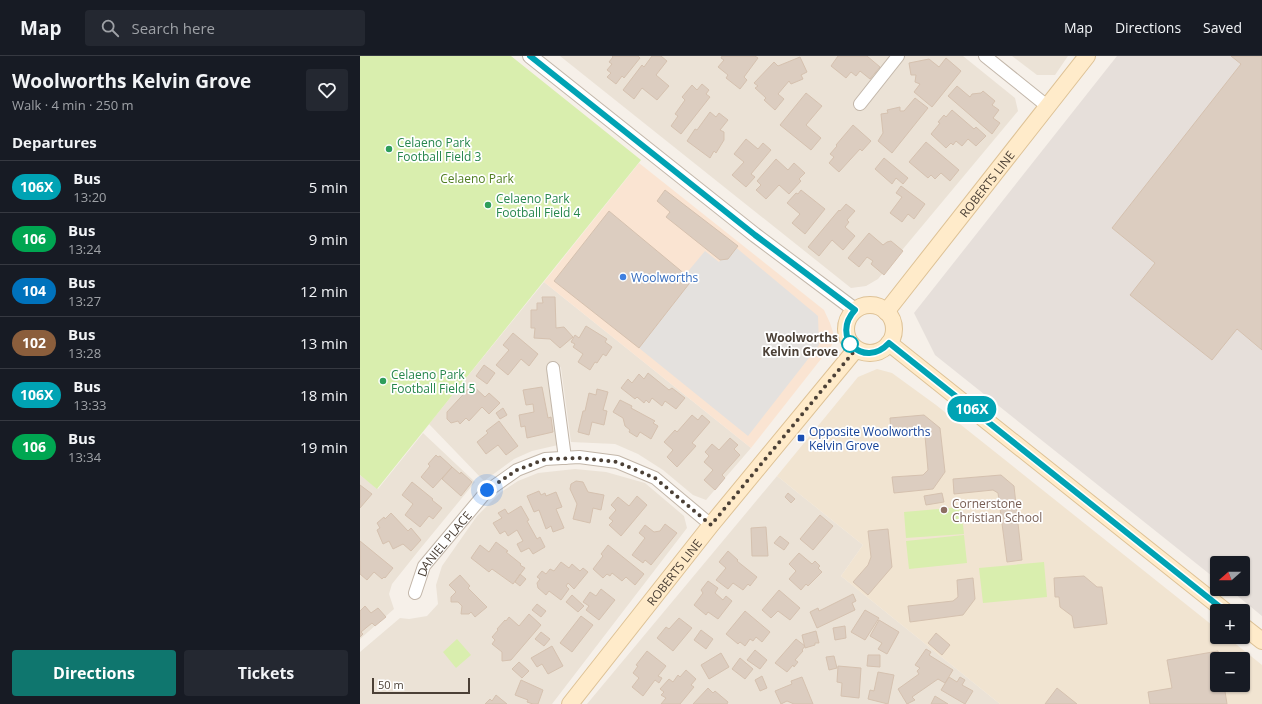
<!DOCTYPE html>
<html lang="en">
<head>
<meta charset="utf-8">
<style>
	:root { --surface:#171b24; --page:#242831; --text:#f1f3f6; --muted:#9ea1a6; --line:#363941; --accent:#0f766e }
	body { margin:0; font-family:"Open Sans",sans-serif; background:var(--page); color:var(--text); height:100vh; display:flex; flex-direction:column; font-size:15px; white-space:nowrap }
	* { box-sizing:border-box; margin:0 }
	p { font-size:13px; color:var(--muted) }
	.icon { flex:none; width:22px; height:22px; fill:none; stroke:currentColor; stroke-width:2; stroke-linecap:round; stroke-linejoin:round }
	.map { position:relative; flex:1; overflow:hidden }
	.panel { display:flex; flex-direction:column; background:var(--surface); width:360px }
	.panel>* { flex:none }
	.badge { padding:0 8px; border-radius:13px; font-size:14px; line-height:26px }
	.needle { width:26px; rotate:249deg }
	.fabs { position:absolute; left:850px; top:500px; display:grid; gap:8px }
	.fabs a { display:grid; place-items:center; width:40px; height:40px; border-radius:4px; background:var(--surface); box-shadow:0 1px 3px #0004; font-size:20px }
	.scale { position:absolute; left:12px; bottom:10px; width:98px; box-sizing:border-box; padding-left:4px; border:2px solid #4b4036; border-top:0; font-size:11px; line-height:14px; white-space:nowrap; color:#4b4036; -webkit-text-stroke:3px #fff; paint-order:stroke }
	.you { position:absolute; width:20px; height:20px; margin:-10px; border:3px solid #fff; border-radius:50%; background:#1a73e8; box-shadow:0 0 0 6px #1a73e833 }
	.map>.badge { position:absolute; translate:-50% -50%; box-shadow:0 0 0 2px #fff }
	h2 { padding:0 12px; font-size:15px; line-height:36px }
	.round { display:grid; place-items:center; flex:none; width:42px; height:42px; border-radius:4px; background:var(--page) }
	.overview { display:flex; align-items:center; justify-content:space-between; height:68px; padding:0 12px }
	h1 { font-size:19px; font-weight:700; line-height:30px }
	.action { display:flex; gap:8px; margin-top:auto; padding:8px 12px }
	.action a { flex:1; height:46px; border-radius:4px; background:var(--accent); color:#fff; font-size:16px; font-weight:700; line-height:46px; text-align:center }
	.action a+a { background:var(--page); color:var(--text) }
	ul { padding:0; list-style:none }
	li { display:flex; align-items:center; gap:12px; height:52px; padding:0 12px; border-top:1px solid var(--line) }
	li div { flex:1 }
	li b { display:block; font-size:15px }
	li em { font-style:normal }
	li .badge { min-width:44px; font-weight:700; text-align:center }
	header { display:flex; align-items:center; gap:24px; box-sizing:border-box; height:56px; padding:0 20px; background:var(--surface); border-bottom:1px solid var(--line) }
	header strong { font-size:19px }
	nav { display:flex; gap:22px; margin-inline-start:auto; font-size:14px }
	.search { width:280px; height:36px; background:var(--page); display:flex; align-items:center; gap:10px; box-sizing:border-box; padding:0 14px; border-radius:4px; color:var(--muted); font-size:15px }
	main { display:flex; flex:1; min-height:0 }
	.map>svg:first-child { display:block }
	.residential { fill:#ebe2d6 }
	.commercial { fill:#fae4d2 }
	.industrial { fill:#e6dfda }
	.education { fill:#f1e4d1; fill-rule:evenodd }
	.green { fill:#d9eeae }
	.parking { fill:#e4e1de }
	.building { fill:#dccdc0; stroke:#d5c1af }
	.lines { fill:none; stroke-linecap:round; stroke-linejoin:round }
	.minor-casing { stroke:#c3b7aa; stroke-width:14 }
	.tertiary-casing { stroke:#c3b7aa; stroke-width:16 }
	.secondary-casing { stroke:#dec296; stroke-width:18 }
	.minor { stroke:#fff; stroke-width:12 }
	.tertiary { stroke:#fff; stroke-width:14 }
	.secondary { stroke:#ffebca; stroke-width:16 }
	.line-casing { stroke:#fff; stroke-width:9 }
	.line { stroke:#00a3b4; stroke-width:6 }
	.walk { stroke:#4b4036; stroke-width:4; stroke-dasharray:0 7.2 }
	.leisure-dot { fill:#2e9e5b; stroke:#fff; stroke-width:1.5 }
	.shop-dot { fill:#3f7fe0; stroke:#fff; stroke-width:1.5 }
	.stop-dot { fill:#fff; stroke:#00a3b4; stroke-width:2 }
	.transit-dot { fill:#1a4fb4; stroke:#fff; stroke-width:1.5 }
	.education-dot { fill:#8d6e63; stroke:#fff; stroke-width:1.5 }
	.labels { text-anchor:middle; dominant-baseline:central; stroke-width:3.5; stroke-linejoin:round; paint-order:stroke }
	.leisure-label { font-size:12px; fill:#27864d; stroke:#fff; text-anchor:start }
	.park-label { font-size:12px; fill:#507e21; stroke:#fff }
	.street-label { font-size:12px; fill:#4b4036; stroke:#fff }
	.shop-label { font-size:12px; fill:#366cbe; stroke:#fff; text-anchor:start }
	.stop-label { font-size:12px; font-weight:bold; fill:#4b4036; stroke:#fff; text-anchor:end }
	.transit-label { font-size:12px; fill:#164399; stroke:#fff; text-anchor:start }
	.education-label { font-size:12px; fill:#785e54; stroke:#fff; text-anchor:start }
</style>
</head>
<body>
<header>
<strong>Map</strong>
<div class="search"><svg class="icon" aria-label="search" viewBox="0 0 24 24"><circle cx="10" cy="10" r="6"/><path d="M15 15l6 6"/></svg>Search here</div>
<nav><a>Map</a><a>Directions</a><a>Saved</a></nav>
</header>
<main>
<section class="panel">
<div class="overview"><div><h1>Woolworths Kelvin Grove</h1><p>Walk · 4 min · 250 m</p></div><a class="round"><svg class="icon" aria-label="heart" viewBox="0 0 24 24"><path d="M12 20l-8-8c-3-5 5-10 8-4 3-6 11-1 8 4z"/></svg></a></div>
<h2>Departures</h2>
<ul>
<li><span class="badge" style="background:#00a3b4;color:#fff">106X</span><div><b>Bus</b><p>13:20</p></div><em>5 min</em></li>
<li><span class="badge" style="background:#00a651;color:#fff">106</span><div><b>Bus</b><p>13:24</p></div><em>9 min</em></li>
<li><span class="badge" style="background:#0072bc;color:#fff">104</span><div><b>Bus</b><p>13:27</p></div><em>12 min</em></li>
<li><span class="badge" style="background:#8b5e3c;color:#fff">102</span><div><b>Bus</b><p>13:28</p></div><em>13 min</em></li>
<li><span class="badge" style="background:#00a3b4;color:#fff">106X</span><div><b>Bus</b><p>13:33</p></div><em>18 min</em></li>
<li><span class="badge" style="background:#00a651;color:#fff">106</span><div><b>Bus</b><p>13:34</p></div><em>19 min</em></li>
</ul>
<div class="action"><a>Directions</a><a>Tickets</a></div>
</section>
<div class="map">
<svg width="902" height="648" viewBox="0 0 902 648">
	<rect width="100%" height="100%" fill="#f6f0e9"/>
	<path class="residential" d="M200 0H603L655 42 658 55 518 223 506 230 491 232Z
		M652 0H708L695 19H677Z
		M184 226 391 392 346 444 333 439 303 414 278 398 255 388 211 386 201 312 197 306 193 305 188 309 198 389 172 395 154 403 124 425 69 368Z
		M63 377 115 426 60 493 32 528 29 538 34 553 0 583V419L18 433Z
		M215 413 246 416 285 427 324 460 327 472 192 648H0V596L40 562 49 563 67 560 78 548 76 529 82 510 117 460 141 436 158 425 178 417Z
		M417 420 503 489 481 520 640 648H227Z"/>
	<path class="commercial" d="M279 107 464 254 470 267 473 276 472 289 391 392 184 226Z"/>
	<path class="industrial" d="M757 0H902V560L869 533H883V507H857V524L575 299 554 257Z"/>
	<path class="education" d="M517 313 532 317 576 349 857 573V581H867L902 609V648H640L481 520 503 489 417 420 498 321ZM857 603H883V629H857Z"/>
	<path class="green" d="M0 0H151L281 104 17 433 0 419Z
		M601 451 604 478 546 482 544 456Z
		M604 479 607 507 549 513 546 485Z
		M684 506 687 541 623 547 619 512Z
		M97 583 111 599 96 612 83 596Z"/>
	<path class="parking" d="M373 189 458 260 459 289 388 380 279 292 332 224 325 219 345 195 359 206Z"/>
	<path class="building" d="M252 0H278L280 2 264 22 262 20 256 28 247 21 251 17 247 14 252 8 249 6 253 1Z
		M292 0H301L307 5 296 19 309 30 297 44 282 32 274 43 263 34 282 9 284 11Z
		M362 0H395L398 2 384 21 387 24 380 33 366 22 368 19 358 11 364 4 361 2Z
		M478 0H507L520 11 510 23 500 15 496 20 491 16 486 22 471 10Z
		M871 0H902V294L877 273 852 304 770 239 795 207 752 172 881 8Z
		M440 1 447 16 441 19 443 23 431 28 429 25 418 38 424 43 415 54 404 44 406 42 395 32 398 30 394 27 414 6 418 10Z
		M586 2 601 15 572 51 554 36 560 28 555 26 556 19H551L549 7 569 3 579 11Z
		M342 28 349 34 346 38 350 41 321 78 311 70 318 60 315 58 325 44 322 41 332 29 337 34Z
		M597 30 610 41 612 38 621 37 623 35 635 45 632 49 639 54 633 62 640 67 632 78 588 40Z
		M446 37 462 50 446 69 461 82 451 94 420 69Z
		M555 42 568 52 532 97 518 85 523 77 521 58 528 57 527 54 540 51V55H544Z
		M592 54 614 73 616 71 626 80 616 90 608 83 602 90 596 85 593 89 591 87 586 92 571 78 580 67 578 66 584 59 586 61Z
		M350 56 356 61 359 57 368 64 360 74 364 76V84L356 97 354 95 350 102 327 85 335 73 337 74Z
		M493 69 511 85 502 95 500 93 479 116 469 107 474 101 470 98 477 90 476 89Z
		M386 83 398 93 403 87 411 94 391 118 395 121 386 131 372 119 384 106 374 98Z
		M566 86 599 114 590 125 581 117 575 123 571 119 568 122 549 106Z
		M524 102 548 122 543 128 536 122 532 128 515 113Z
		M416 103 428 114 434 107 445 117 439 123 441 125 429 138 419 129 406 143 396 134 401 129 397 125Z
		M541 130 565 148 554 163 548 158 542 166 530 157 542 141 536 137Z
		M305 134 378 190 368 203 360 204 306 161 310 156 297 145Z
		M441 134 465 153 445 178 432 167 440 158 427 147 436 137 438 138Z
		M486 148 495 155 487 164 489 166 485 171 495 180 483 194 472 184 459 200 448 191 479 154 480 155Z
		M249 155 332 224 279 292 194 225Z
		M509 177 523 189 527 186 531 185 543 195 524 219 511 208 513 205 507 201 499 211 488 202Z
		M182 241H195L196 272 204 271 213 281 200 292 190 283 174 282 175 272H171V254H177V247H183Z
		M226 270 247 283 245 286 252 291 246 300 243 298 237 307 235 306 230 314 218 306 223 298 213 291 215 288 211 286 215 279 219 282Z
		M153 277 178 298 169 310 161 303 148 319 136 309 149 294 143 289Z
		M124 309 135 317 127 328 116 320Z
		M288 317 309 334 312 332 325 342 316 353 305 345 302 350 292 342 289 347 286 344 284 347 277 341 275 343 261 332 268 323 272 327 279 318 284 323Z
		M112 329 125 341 129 337 140 347 129 358 122 351 109 365 106 362 100 368 98 365 91 367 87 363V356Z
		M182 331 188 362 191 361 193 376 167 382 165 370 161 371 159 359 174 356 173 348 166 349 163 334Z
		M237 333 248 336 243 354 247 355 244 369 232 366 229 379 218 376 223 355H225L229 337 236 339Z
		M260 344 272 350 271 352 295 365 293 367 298 370 291 383 280 376 277 381 269 376 270 374 265 370 263 362 253 356Z
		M143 352 147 359 140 363 136 357Z
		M332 359 338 364 342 359 350 366 332 387 336 390 317 411 307 401 313 394 304 386 315 374 317 376Z
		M564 359 580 372 585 416 573 433 534 437 532 421 563 419 568 414 565 380 560 375 531 378 530 362Z
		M139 365 158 390 146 399 138 389 126 398 117 386 128 377 126 375Z
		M370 382 378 389 374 393 380 399 362 419 365 422 355 434 344 424 353 414 344 406 349 400 345 396 352 388 359 394Z
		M76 399 78 401 80 400 92 411 73 432 61 421 70 410 68 408Z
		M92 411 100 418 101 416 112 426 101 440 82 423Z
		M641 419 654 430 662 504 647 506 638 437 633 434 594 438 593 423Z
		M216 425 223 426 228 436 244 439 241 454 233 452 230 467 213 463 217 448 210 433 211 428Z
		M52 426 73 443 72 444 82 452 73 463 69 460 60 471 45 459 53 448 42 439Z
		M0 429 12 438 0 452Z
		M179 435 181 439 185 437 186 440 196 436 202 451 196 453 204 472 193 476 191 470 186 473 179 454 174 456 167 440Z
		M428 437 435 443 431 447 425 441Z
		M582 437 584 446 566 449 564 440Z
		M277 440 287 449 261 480 249 469 253 465 249 462 256 454 251 449 258 441 269 450Z
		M161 450 169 464 167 465 177 483 180 481 185 491 173 498 169 492 161 496 157 488 163 485 157 474 148 480 145 475 140 478 133 467 142 462 138 457 145 453 148 458Z
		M31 457 48 475 51 472 61 484 51 495 43 488 33 493 29 485 23 488 17 474 20 472 17 467 24 461 25 463Z
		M460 459 473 470 453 494 440 483Z
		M305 468 317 477 291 509 285 504 283 507 272 499 285 482 279 477 285 469 294 476 300 475Z
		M406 471 408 500H392L391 472Z
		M528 473 532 511 508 539 493 526 508 509 511 501 508 475Z
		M420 480 429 487 424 494 414 487Z
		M0 485 33 512 25 522 24 521 22 523 14 516 7 524 0 518Z
		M136 486 148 495 146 496 161 508 160 509 165 512 153 528 132 513 129 516 111 502 120 489 129 496Z
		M248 489 284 518 275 529 266 521 262 525 252 517 250 520 247 518 243 522 233 513 243 500 241 498Z
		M368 495 378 504 377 505 397 521 390 530 388 528 383 534 373 527 368 533 356 524 366 512 359 506Z
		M439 497 452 508 455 505 460 510 458 512 462 516 448 530 446 528 441 534 429 523 436 515 429 508Z
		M201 506 209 512 212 508 220 515 223 512 228 516 214 533 208 527 206 530 209 533 201 544 189 535 186 539 178 532 177 527 180 523 177 521 182 515 186 518 190 513 194 515Z
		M160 518 166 523 160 530 155 526Z
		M100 519 110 530 108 532 127 551 115 561 111 556 109 558H101L102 550 98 546H91V541L96 536 89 529Z
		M724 520 737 531H742L747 568 714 572 712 560 700 551 699 541H695L694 522Z
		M613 522 615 543 603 559 550 566 548 550 593 545 598 541 597 524Z
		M348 525 358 532 355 537 363 544 366 540 372 545 358 563 348 556 346 559 334 549 343 537 341 534Z
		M241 533 255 544 239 564 226 554 229 550 223 546 230 536 236 540Z
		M419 534 440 552 430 564 418 555 411 562 402 554Z
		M493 538 496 545 492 547 495 554 457 572 450 556 458 552 459 555Z
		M212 539 224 550 218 556 206 546Z
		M177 548 186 555 181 561 172 554Z
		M5 550 11 557 18 552 26 561 15 570 12 567 1 576 3 578 0 581V555Z
		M505 554 519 562 505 584 491 576Z
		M385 555 410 576 402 586 396 581 393 585 390 583 385 590 380 586 378 588 366 578Z
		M169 558 181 569 151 604 142 605V596L132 588 135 584 132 581 138 574 137 573 145 564 146 565 149 561 159 570Z
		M221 560 233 569 212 596 200 587Z
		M319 562 332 572 313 595 297 582 306 571 309 573Z
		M519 564 539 576 527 598 518 593 522 587 510 580Z
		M485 570 486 582 475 584 473 572Z
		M341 574 353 583 346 593 334 584Z
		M456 575 459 587H455V589L445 592 442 579Z
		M181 576 190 583 184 590 175 583Z
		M576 577 590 589 582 599 568 587Z
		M436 583 445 590 442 594 443 595 435 604 438 606 434 611 433 609 427 616 415 607Z
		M192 590 203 610 188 618 182 608 177 611 171 602Z
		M566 593 571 596 569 599 593 614 585 627 578 623 552 641 555 644 547 648 538 633 559 618 557 615 560 612 555 609Z
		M395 594 407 604 400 613 387 604Z
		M287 595 306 610 298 620 302 622 299 627 295 624 283 640 272 631 279 622 273 617 278 610 276 609Z
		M858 595 860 603H857V629H864L867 648H790L788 636 812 632 807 604Z
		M361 597 369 611 349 623 341 609Z
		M508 599H520V611L507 610Z
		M474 600 477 612 469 614 466 601Z
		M380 602 393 613 385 623 372 613Z
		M159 606 169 615 162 622 152 613Z
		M478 610 501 612 499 642 481 640 482 627 477 626Z
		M326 614 336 623 331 629 334 631 320 648H301L306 642 301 639 304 636 300 633 309 623 313 626 318 619 320 621Z
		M518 616 534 619 528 648 508 643 510 634 514 635Z
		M402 620 407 632 400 635 395 624Z
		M442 621 453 648H434L427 645 421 648 415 635 432 628 431 625Z
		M589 621 597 626 600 621 605 624 602 629 613 635 605 648 581 634Z
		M161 624 183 634 178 648H173L167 646 168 644 155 639Z
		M348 632 353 637 355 635 368 646 367 648H333Z
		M697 632 717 648H685Z
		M136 639 147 648H125L130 643 132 645Z
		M575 640 588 648H571Z"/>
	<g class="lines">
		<defs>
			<g id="minor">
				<path d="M625 0 687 50"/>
				<path d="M500 48 538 0"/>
				<path d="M193 312 205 402"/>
				<path id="s1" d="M55 537 64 510 126 436 157 414 185 403 219 401 257 406 295 422 351 469"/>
			</g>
			<path id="tertiary" d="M170 0 395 179 495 254"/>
			<g id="secondary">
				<circle cx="510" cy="273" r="24"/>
				<path id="s2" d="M526 256 727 0"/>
				<path d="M529 287 865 555"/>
				<path d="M883 570 902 585"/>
				<path id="s3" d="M210 648 351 469 496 293"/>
			</g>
		</defs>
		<use href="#minor" class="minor-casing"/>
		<use href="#tertiary" class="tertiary-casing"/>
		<use href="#secondary" class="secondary-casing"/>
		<use href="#minor" class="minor"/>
		<use href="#tertiary" class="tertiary"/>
		<use href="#secondary" class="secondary"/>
	</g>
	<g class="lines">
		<defs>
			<path id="line" d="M170 0 395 179 495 254C470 281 504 314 529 287L865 555"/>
		</defs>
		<use href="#line" class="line-casing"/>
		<use href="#line" class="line"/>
		<path class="walk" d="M127 434 157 414 186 403 219 402 257 406 295 422 351 469 496 293 490 288"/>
	</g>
	<g class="leisure-dot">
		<circle cx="29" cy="93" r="4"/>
		<circle cx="128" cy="149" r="4"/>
		<circle cx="23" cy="325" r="4"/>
	</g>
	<circle class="shop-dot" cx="263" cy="221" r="4"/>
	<circle class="stop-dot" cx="490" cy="288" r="8"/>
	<rect class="transit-dot" x="437" y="378" width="8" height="8" rx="2"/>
	<circle class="education-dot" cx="584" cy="454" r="4"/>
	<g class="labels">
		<g class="leisure-label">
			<text x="37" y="86">Celaeno Park<tspan x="37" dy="14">Football Field 3</tspan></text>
			<text x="136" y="142">Celaeno Park<tspan x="136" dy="14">Football Field 4</tspan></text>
			<text x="31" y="318">Celaeno Park<tspan x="31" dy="14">Football Field 5</tspan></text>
		</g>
		<g class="park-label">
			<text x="117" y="122">Celaeno Park</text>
		</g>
		<g class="street-label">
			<text stroke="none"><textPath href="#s2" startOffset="163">ROBERTS LINE</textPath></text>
			<text stroke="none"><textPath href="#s1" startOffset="58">DANIEL PLACE</textPath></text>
			<text stroke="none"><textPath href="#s3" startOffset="168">ROBERTS LINE</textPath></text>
		</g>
		<g class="shop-label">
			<text x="271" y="221">Woolworths</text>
		</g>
		<g class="stop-label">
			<text x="478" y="281">Woolworths<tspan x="478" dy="14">Kelvin Grove</tspan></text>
		</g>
		<g class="transit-label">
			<text x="449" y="375">Opposite Woolworths<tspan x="449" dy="14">Kelvin Grove</tspan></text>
		</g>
		<g class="education-label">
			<text x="592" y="447">Cornerstone<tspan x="592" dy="14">Christian School</tspan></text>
		</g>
	</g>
</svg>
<div class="fabs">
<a><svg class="needle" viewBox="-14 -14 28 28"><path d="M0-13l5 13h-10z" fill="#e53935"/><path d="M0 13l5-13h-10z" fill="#9ea1a6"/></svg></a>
<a>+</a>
<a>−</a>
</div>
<div class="scale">50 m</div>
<div class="you" style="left:127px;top:434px"></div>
<b class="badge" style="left:612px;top:353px;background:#00a3b4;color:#fff">106X</b>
</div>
</main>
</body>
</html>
